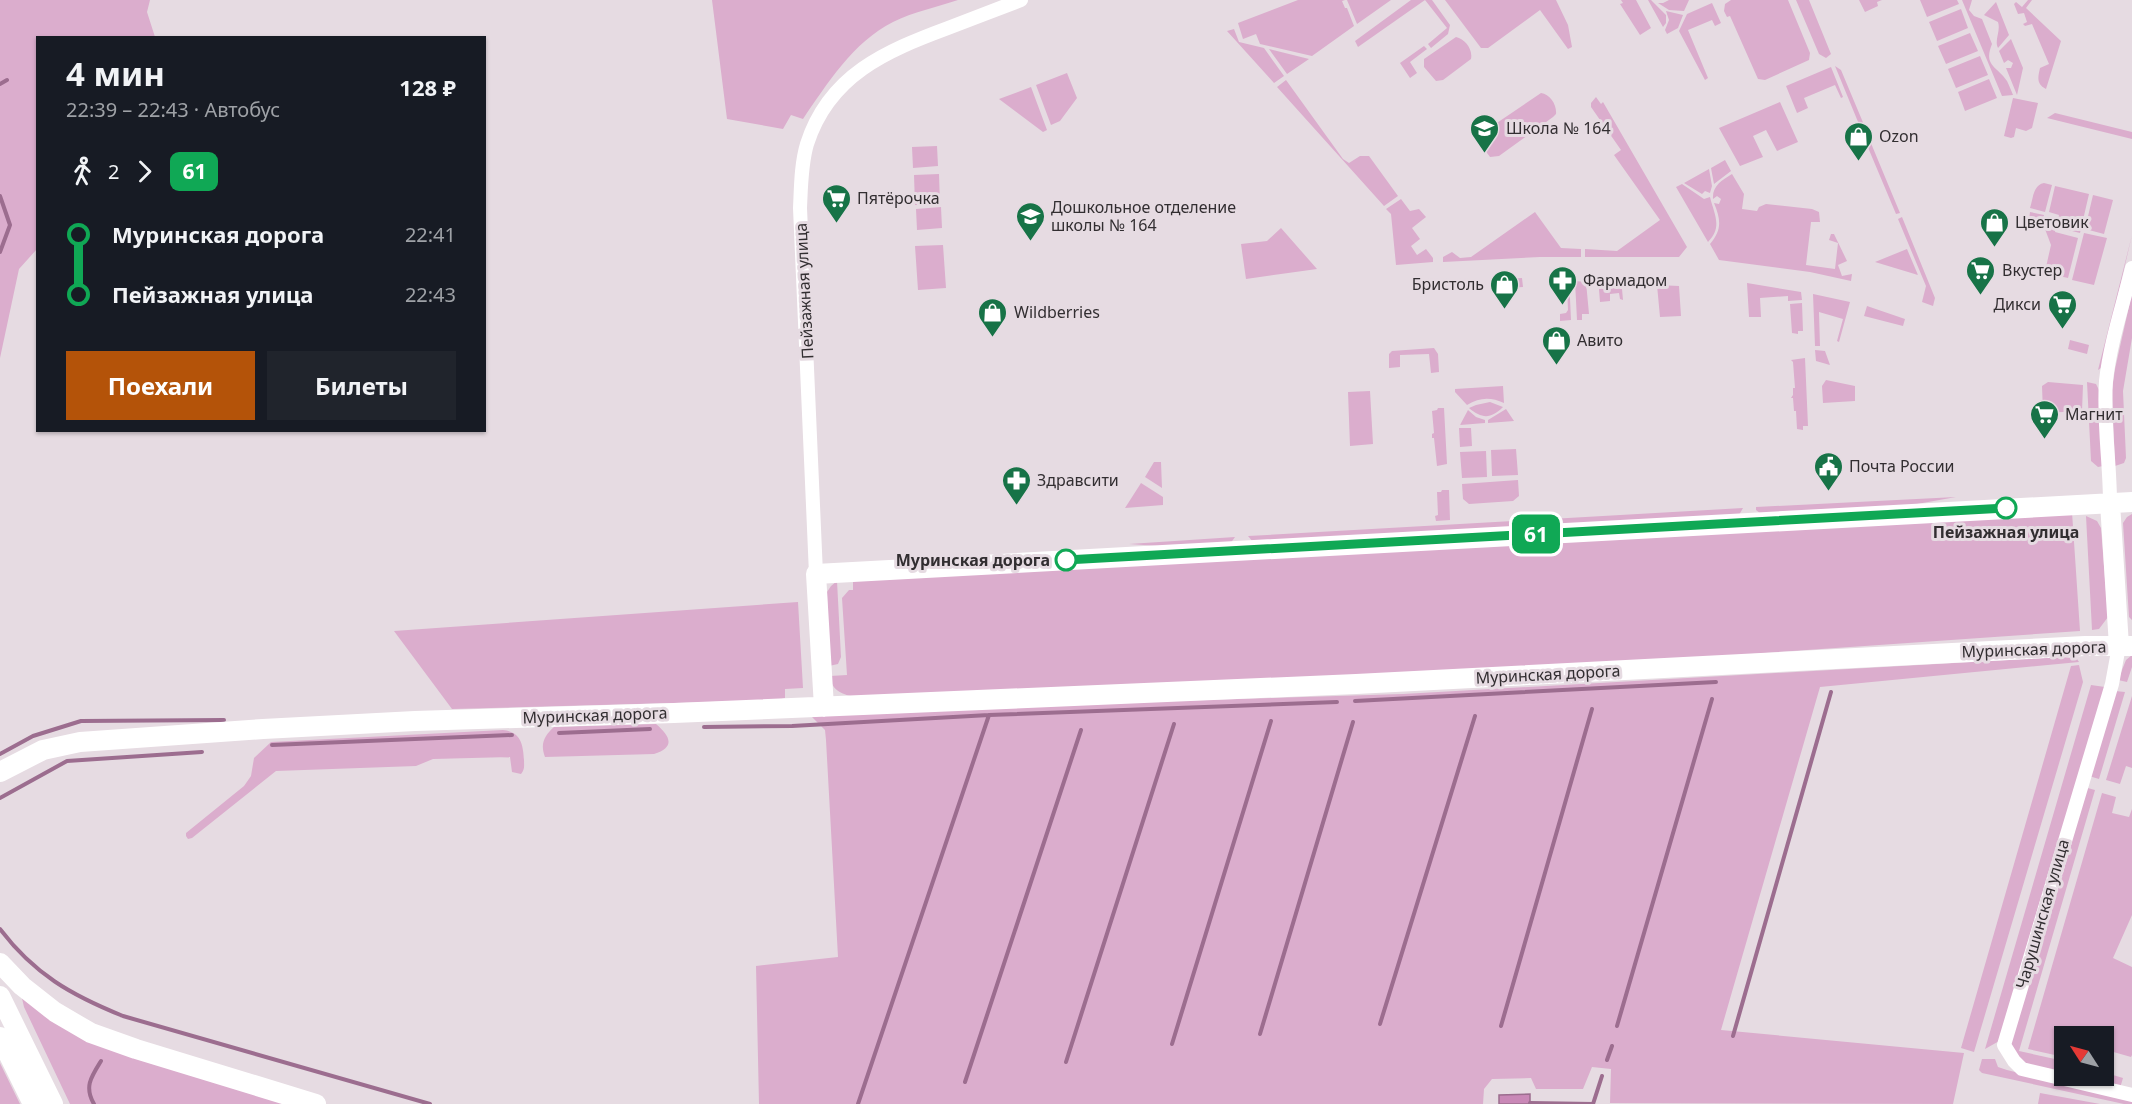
<!DOCTYPE html>
<html lang="ru">
<head>
<meta charset="utf-8">
<style>
	:root { --surface:#171b24; --page:#20242c; --text:#f1f3f6; --muted:#9ea1a6; --accent:#b45309 }
	body { margin:0; font-family:"Noto Sans",sans-serif; background:var(--page); color:var(--text); height:100vh; display:flex; flex-direction:column; font-size:22px; white-space:nowrap }
	* { box-sizing:border-box; margin:0 }
	p { font-size:20px; color:var(--muted) }
	.icon { flex:none; width:33px; height:33px; fill:none; stroke:currentColor; stroke-width:2; stroke-linecap:round; stroke-linejoin:round }
	.map { position:relative; flex:1; overflow:hidden }
	.sheet { position:absolute; left:36px; top:36px; width:450px; height:396px; display:flex; flex-direction:column; background:var(--surface); border-radius:0px; box-shadow:0 2px 4px #0004 }
	.sheet>* { flex:none }
	.badge { padding:0 12px; border-radius:9px; font-size:21px; line-height:39px }
	.needle { width:39px; rotate:306deg }
	.controls { position:absolute; left:2054px; top:1026px; display:grid; gap:12px }
	.controls a { display:grid; place-items:center; width:60px; height:60px; border-radius:0px; background:var(--surface); box-shadow:0 2px 4px #0004; font-size:30px }
	.map>.badge { position:absolute; translate:-50% -50%; box-shadow:0 0 0 3px #fff }
	.legs { display:flex; align-items:center; gap:9px; height:66px; padding:0 30px; font-size:20px }
	.legs p { margin-inline-start:auto }
	.headline { display:flex; align-items:center; justify-content:space-between; height:102px; padding:0 30px }
	h1 { font-size:33px; font-weight:700; line-height:45px }
	.button { display:flex; gap:12px; margin-top:auto; padding:12px 30px }
	.button a { flex:1; height:69px; border-radius:0px; background:var(--accent); color:#fff; font-size:24px; font-weight:700; line-height:69px; text-align:center }
	.button a+a { background:var(--page); color:var(--text) }
	ul { padding:0 30px; list-style:none }
	li { display:flex; align-items:center; gap:21px; height:60px; font-size:22px }
	li i { display:grid; place-items:center; width:9px; height:100%; margin:0 8px; background:currentColor }
	li i::after { content:''; width:15px; height:15px; margin:-8px; border:4px solid; border-radius:50%; background:var(--surface) }
	li p { margin-inline-start:auto }
	li:first-child i { background:linear-gradient(#0000 50%,currentColor 0) }
	li:last-child i { background:linear-gradient(currentColor 50%,#0000 0) }
	.map>svg:first-child { display:block }
	.green { fill:#dbadcd }
	.water { fill:#c988b7; stroke:#9c6d8f; stroke-width:1.5 }
	.lines { fill:none; stroke-linecap:round; stroke-linejoin:round }
	.stream { stroke:#9c6d8f; stroke-width:4 }
	.street { stroke:#fff; stroke-width:14 }
	.secondary { stroke:#fff; stroke-width:20 }
	.line-1-casing { stroke:#fff; stroke-width:14 }
	.line-1 { stroke:#10a855; stroke-width:9 }
	.stop-1-dot { fill:#fff; stroke:#10a855; stroke-width:3 }
	.labels { text-anchor:middle; dominant-baseline:central; stroke-width:6; stroke-linejoin:round; paint-order:stroke }
	.poi-label { font-size:16px; fill:#322e31; stroke:#e6dbe2; text-anchor:start }
	.street-label { font-size:16px; fill:#322e31; stroke:#e6dbe2 }
	.stop-label { font-size:16px; font-weight:bold; fill:#322e31; stroke:#e6dbe2 }
</style>
</head>
<body>
<div class="map">
<svg width="2132" height="1104" viewBox="0 0 2132 1104">
	<rect width="100%" height="100%" fill="#e6dbe2"/>
	<path class="green" d="M0 0H150L147 12 155 37 38 38 37 249 19 269 0 358Z
		M712 0H958C937 7 913 12 893 22 853 42 827 84 803 119L791 115 783 129 727 119Z
		M1298 0H1345L1342 1 1345 8H1347L1354 26 1312 56 1260 44 1256 34 1243 39 1238 23Z
		M1347 0H1391L1357 24Z
		M1411 0H1432L1450 25 1448 34 1431 48 1428 44 1447 28 1425 0 1358 47 1355 41Z
		M1445 0H1556L1568 25 1572 47 1568 49 1540 10 1488 48H1481Z
		M1621 0H1636L1651 28 1640 35 1620 4 1623 3Z
		M1648 0H1651L1666 15V23L1663 27Z
		M1669 0H1689L1684 11 1669 10 1658 3H1663Z
		M1731 0H1788L1810 53 1809 60 1765 80 1758 79 1730 16 1727 17 1724 11 1725 4Z
		M1796 0H1809L1831 54 1826 58 1819 54Z
		M1859 0H1882L1877 2 1878 6 1865 12Z
		M1920 0H1957L1959 4 1927 17Z
		M1962 0H1972L1969 10 1974 16 1982 19 1992 44C1983 66 1997 66 2007 81 2009 85 2011 90 2013 95L2002 96Z
		M2028 0H2032L2026 8 2061 41 2046 89C2036 84 2038 77 2040 68L2049 64 2032 24 2025 26 2023 24 2027 22 2024 13 2018 14 2014 4 2016 2 2022 7Z
		M1996 2 2009 35 1998 48C1994 40 2001 31 1998 22L1984 15Z
		M1712 3 1721 23 1715 26 1712 20 1688 30 1708 78 1705 80 1679 31 1687 14Z
		M1961 9 1968 28 1937 41 1929 22Z
		M1666 11 1683 15 1678 28 1667 34 1665 30 1669 20Z
		M1234 29 1239 42 1264 48 1284 76 1274 83 1227 31Z
		M1970 33 1978 51 1946 64 1938 46Z
		M1456 37C1465 39 1473 49 1471 59L1443 80 1436 81 1424 67V59Z
		M2011 39 2023 68 2017 95 2006 68H2011L2013 63 2008 60 2004 63 1999 51Z
		M1424 46 1427 49 1410 62 1417 73 1410 78 1400 63Z
		M1269 49 1309 59 1287 74Z
		M1980 56 1988 75 1956 88 1948 69Z
		M1835 66 1841 70 1867 132 1863 134Z
		M1831 67 1843 97 1841 98 1835 85 1804 98 1808 108 1797 113 1786 86Z
		M1067 73 1077 98 1060 121 1051 125 1036 85Z
		M1989 79 1997 98 1965 111 1958 92Z
		M1286 80 1343 159 1349 163 1360 156H1369L1398 196 1384 206 1277 87Z
		M1031 87 1047 130 1043 132 999 99Z
		M1541 93C1550 94 1557 105 1556 114L1553 117 1499 156 1490 157 1479 142 1482 133Z
		M1596 97 1601 104 1603 102 1687 247 1679 257H1585V249L1617 251 1660 220 1614 155 1621 150 1591 107V103Z
		M2013 98 2038 103 2032 128 2026 131 2016 128 2014 137 2011 138 2004 136Z
		M1780 102 1798 142 1777 151 1766 130 1753 136 1763 157 1740 166 1719 128Z
		M2055 113 2132 132V139L2047 118Z
		M1868 136 1900 213 1896 214 1864 138Z
		M937 146 938 166 913 168 912 147Z
		M1725 160 1731 171 1714 184 1711 168Z
		M1709 169 1712 186 1710 193 1705 191 1702 194 1684 183Z
		M939 174 940 204 915 205 914 175Z
		M1732 174 1744 194 1742 209 1757 211 1759 207 1766 204 1812 209 1819 212 1820 222H1811L1806 265 1835 269 1838 243 1829 240 1831 234H1834L1847 261 1838 265 1842 276 1852 274 1851 281 1810 272 1719 260 1710 244C1722 230 1721 220 1714 203L1719 204 1721 199 1717 196 1713 199C1712 186 1722 180 1732 174Z
		M2044 183 2052 185 2045 212 2030 208C2033 199 2033 185 2044 183Z
		M1682 184 1704 199 1710 197C1714 214 1723 227 1708 242L1676 187Z
		M2055 186 2089 194 2080 233 2056 227 2055 232 2078 238 2068 278 2050 274 2046 267 2051 245 2045 229 2048 216 2058 218 2059 215 2049 212Z
		M2093 195 2113 200 2104 234 2085 229Z
		M1401 199 1410 211 1419 209 1426 217 1412 228 1420 239 1411 246 1417 255 1426 249 1433 258V262L1396 265 1391 214 1386 209Z
		M941 207 942 228 917 230 916 209Z
		M1535 212 1561 248 1581 249V257H1540L1443 262V257L1452 252 1460 258 1471 257Z
		M2030 212 2044 215 2042 226 2029 220Z
		M1902 217 1935 298 1933 306 1922 302 1926 286 1898 219Z
		M1281 228 1317 269 1246 279 1241 244 1267 241Z
		M2084 233 2107 238 2094 285 2072 280Z
		M2132 235 2101 368 2098 370Z
		M943 245 946 288 918 290 915 246Z
		M1907 249 1918 275 1875 262Z
		M1569 277 1571 320 1560 321V314L1566 313 1568 310 1567 286 1561 284 1559 278Z
		M1598 277H1616L1618 279 1621 278 1623 300 1620 299 1619 293 1610 294V301L1600 302Z
		M1522 278 1523 287 1506 288V279Z
		M1462 281 1463 290 1447 291V282Z
		M1575 281 1586 282 1589 314H1582V320H1577Z
		M1747 283 1801 292 1802 300 1788 301V296L1760 298 1761 317H1749Z
		M1657 285 1679 286 1681 316 1660 317Z
		M2132 293V338L2123 391 2126 458 2124 463 2115 466 2112 390 2115 369Z
		M1813 294 1850 302 1839 342 1837 341 1843 319 1819 312 1820 346H1815Z
		M1802 303 1803 331H1798V334L1792 333 1790 304Z
		M1867 306 1905 319 1903 326 1864 316Z
		M2070 340 2089 345 2087 354 2068 349Z
		M1434 348 1438 354 1439 372 1431 373 1429 354 1400 355V367L1389 368V354L1392 351Z
		M1815 350 1825 351 1830 365 1816 361Z
		M1805 358 1808 426H1803V430L1797 429 1796 411H1794L1793 398H1791L1793 395V388H1795L1793 362 1791 360Z
		M1826 380 1855 386V401L1823 403 1822 386Z
		M2048 382 2083 385 2082 411 2043 413 2042 386Z
		M2087 382 2096 384 2099 390 2103 466 2098 467 2091 461Z
		M1503 386 1504 403C1491 397 1480 397 1467 405L1455 392V389Z
		M1370 391 1373 444 1350 446 1348 392Z
		M1490 402 1503 407C1491 419 1482 419 1469 408L1476 405Z
		M1438 408H1444L1447 464 1437 466 1434 438H1432V434L1434 433 1432 411 1437 410Z
		M1506 409 1514 421 1488 423V420Z
		M1468 410 1476 417 1485 420V423L1460 425Z
		M1459 428H1471L1472 446 1460 447Z
		M1516 449 1518 475 1492 476 1491 450Z
		M1486 451 1487 477 1462 478 1460 452Z
		M1154 462H1161L1162 488 1145 477Z
		M1518 480 1519 496 1513 501 1469 504 1463 499 1462 484Z
		M1141 483 1163 497V505L1125 508Z
		M1442 490H1449L1450 520 1436 521 1435 516 1438 515 1437 492H1441Z
		M1956 497 1906 506 1761 514 1756 510V507Z
		M1743 508 1739 515 1253 542 1248 536Z
		M2072 512 2080 631 1622 663 857 698C843 694 832 692 830 676L847 675 842 598 849 590H853V580Z
		M2132 514V620L2129 617 2123 523 2127 517Z
		M2086 516 2097 521 2101 528 2108 617 2099 629 2092 630Z
		M1235 537 1230 544 1173 547 1129 544Z
		M837 581 841 657 838 664 829 666 827 592 831 586Z
		M798 602 803 688 785 689V698L778 700 452 709 394 631Z
		M2132 655V667L2127 682 2118 680 2126 660Z
		M2062 657 2077 659 2079 662 1820 687 1721 1030 1964 1053 1953 1104 1610 1103 1611 1069 1592 1067 1583 1089H1536L1531 1078 1492 1079 1484 1089 1483 1104H759L756 966 838 957 826 740 825 730 812 717V712L1403 694Z
		M2079 665 2083 682 1974 1052 1961 1048 2071 666Z
		M2091 685 2105 687 2001 1040 1985 1049Z
		M2115 691 2125 692 2099 779 2089 776Z
		M2132 696V768L2126 766 2120 784 2106 780Z
		M656 724C670 736 676 747 654 754L545 757C540 744 544 736 554 727Z
		M503 730C521 732 523 744 524 760 524 766 525 769 521 774L512 772 510 757 433 759 416 766 276 771 192 838 188 839 186 836V833L244 786 251 776 254 758 271 742Z
		M2084 787 2095 790 2019 1051 2064 1061V1073C2035 1066 2020 1070 2009 1038Z
		M2102 793 2116 797 2112 813 2129 817 2132 809V915L2113 958 2132 967V1055L2131 1057 2110 1051 2103 1067V1036H2064V1057L2028 1049Z
		M21 994 80 1034 299 1104H70L24 1007Z
		M1982 1059H1995L1998 1067 2007 1070 2132 1101V1104H2124L1982 1073 1979 1070Z
		M0 1063 20 1104H0Z
		M2103 1072 2123 1078 2120 1088 2074 1076H2103Z
		M2040 1093 2100 1104H2038Z"/>
	<path class="water" d="M1530 1094V1104H1499V1095Z"/>
	<g class="lines">
		<path class="stream" d="M0 84 7 80
			M0 196 10 225 0 252
			M1355 701 1716 682
			M704 727 792 726 989 715 1337 702
			M559 733 650 729
			M272 745 512 735
			M0 754 33 736 81 721 224 720
			M0 798 67 761 202 752
			M0 929C34 974 71 995 123 1016L430 1104
			M1380 1024 1475 716
			M1501 1026 1592 709
			M1617 1026 1712 699
			M1260 1034 1353 722
			M1733 1036 1831 692
			M1172 1044 1271 721
			M1607 1060 1612 1046
			M1066 1062 1174 724
			M965 1082 1081 730
			M1530 1103 1593 1104
			M94 1104C84 1087 91 1077 101 1061
			M858 1104 989 715
			M1593 1104 1602 1076"/>
		<path class="street" d="M2110 503C2110 463 2103 421 2106 381 2110 343 2123 305 2132 268
			M816 574 800 208C801 187 801 164 807 144 829 75 886 51 948 28 972 19 997 9 1021 0
			M2119 646 2112 684 2004 1045 2014 1061 2022 1069 2132 1095"/>
		<path class="secondary" d="M2110 503 2119 646
			M824 707 816 574 2132 502
			M0 772 43 750 80 742 263 729 415 721 674 713 1356 684 2085 646H2132
			M0 963 22 986 55 1012 91 1033 136 1049 316 1104
			M0 996 53 1104
			M0 1037 33 1104"/>
	</g>
	<g class="lines">
		<defs>
			<path id="line-1" d="M1066 560 2006 508"/>
		</defs>
		<use href="#line-1" class="line-1-casing"/>
		<use href="#line-1" class="line-1"/>
	</g>
	<defs>
		<symbol id="school-pin" viewBox="-11 -11 22 30"><path d="M0 17L-7.5 6A9.5 9.5 0 1 1 7.5 6Z" fill="#177347" stroke="#e6dbe2"/><path d="M0-5L7-2L0 1L-7-2ZM-4 1L0 2.5L4 1V4Q0 6-4 4Z" fill="#fff"/></symbol>
		<symbol id="shop-pin" viewBox="-11 -11 22 30"><path d="M0 17L-7.5 6A9.5 9.5 0 1 1 7.5 6Z" fill="#177347" stroke="#e6dbe2"/><path d="M-5-2.5h2.3a2.7 3.5 0 0 1 5.4 0H5L5.5 6h-11ZM-1.5-2.5h3a1.5 2.3 0 0 0-3 0Z" fill="#fff"/></symbol>
		<symbol id="supermarket-pin" viewBox="-11 -11 22 30"><path d="M0 17L-7.5 6A9.5 9.5 0 1 1 7.5 6Z" fill="#177347" stroke="#e6dbe2"/><path d="M-6-5.5h2.5l.6 2H6L4.5 2H-2.5L-4.4-4H-6ZM-1.5 3.2a1.3 1.3 0 1 0 .1 0ZM3 3.2a1.3 1.3 0 1 0 .1 0Z" fill="#fff"/></symbol>
		<symbol id="pharmacy-pin" viewBox="-11 -11 22 30"><path d="M0 17L-7.5 6A9.5 9.5 0 1 1 7.5 6Z" fill="#177347" stroke="#e6dbe2"/><path d="M-2-6h4v4h4v4h-4v4h-4v-4h-4v-4h4Z" fill="#fff"/></symbol>
		<symbol id="civic-pin" viewBox="-11 -11 22 30"><path d="M0 17L-7.5 6A9.5 9.5 0 1 1 7.5 6Z" fill="#177347" stroke="#e6dbe2"/><path d="M-.6-6.5H3V-4.5H.6V-3L4-1V1h2V6H-6V1h2V-1L-.6-3ZM-1.2 2.5V6h2.4V2.5Z" fill="#fff"/></symbol>
	</defs>
	<g fill-rule="evenodd">
		<use href="#school-pin" x="1468" y="112" width="33" height="45"/>
		<use href="#shop-pin" x="1842" y="120" width="33" height="45"/>
		<use href="#supermarket-pin" x="820" y="182" width="33" height="45"/>
		<use href="#school-pin" x="1014" y="200" width="33" height="45"/>
		<use href="#shop-pin" x="1978" y="206" width="33" height="45"/>
		<use href="#supermarket-pin" x="1964" y="254" width="33" height="45"/>
		<use href="#pharmacy-pin" x="1546" y="264" width="33" height="45"/>
		<use href="#shop-pin" x="1488" y="268" width="33" height="45"/>
		<use href="#supermarket-pin" x="2046" y="288" width="33" height="45"/>
		<use href="#shop-pin" x="976" y="296" width="33" height="45"/>
		<use href="#shop-pin" x="1540" y="324" width="33" height="45"/>
		<use href="#supermarket-pin" x="2028" y="398" width="33" height="45"/>
		<use href="#civic-pin" x="1812" y="450" width="33" height="45"/>
		<use href="#pharmacy-pin" x="1000" y="464" width="33" height="45"/>
	</g>
	<g class="stop-1-dot">
		<circle cx="2006" cy="508" r="10"/>
		<circle cx="1066" cy="560" r="10"/>
	</g>
	<g class="labels">
		<g class="poi-label">
			<text x="1506" y="128">Школа № 164</text>
			<text x="1879" y="136">Ozon</text>
			<text x="857" y="198">Пятёрочка</text>
			<text x="1051" y="207">Дошкольное отделение<tspan x="1051" dy="18">школы № 164</tspan></text>
			<text x="2015" y="222">Цветовик</text>
			<text x="2002" y="270">Вкустер</text>
			<text x="1583" y="280">Фармадом</text>
			<text x="1484" y="284" text-anchor="end">Бристоль</text>
			<text x="2041" y="304" text-anchor="end">Дикси</text>
			<text x="1014" y="312">Wildberries</text>
			<text x="1577" y="340">Авито</text>
			<text x="2065" y="414">Магнит</text>
			<text x="1849" y="466">Почта России</text>
			<text x="1037" y="480">Здравсити</text>
		</g>
		<g class="street-label">
			<text transform="translate(804 291) rotate(-93)">Пейзажная улица</text>
			<text transform="translate(2034 649) rotate(-2)">Муринская дорога</text>
			<text transform="translate(1548 674) rotate(-3)">Муринская дорога</text>
			<text transform="translate(595 715) rotate(-2)">Муринская дорога</text>
			<text transform="translate(2042 914) rotate(-74)">Чарушинская улица</text>
		</g>
		<g class="stop-label">
			<text x="2006" y="532">Пейзажная улица</text>
			<text x="1050" y="560" text-anchor="end">Муринская дорога</text>
		</g>
	</g>
</svg>
<div class="controls">
<a><svg class="needle" viewBox="-14 -14 28 28"><path d="M0-13l5 13h-10z" fill="#e53935"/><path d="M0 13l5-13h-10z" fill="#9ea1a6"/></svg></a>
</div>
<b class="badge" style="left:1536px;top:534px;background:#10a855;color:#fff">61</b>
<section class="sheet">
<div class="headline"><div><h1>4 мин</h1><p>22:39 – 22:43 · Автобус</p></div><b>128 ₽</b></div>
<div class="legs"><svg class="icon" aria-label="walk" viewBox="0 0 24 24"><circle cx="13" cy="4" r="2"/><path d="M13 8l-2 6 4 7M11 14l-3 7M7 12l3-4h3l4 4"/></svg>2<svg class="icon" aria-label="forward" viewBox="0 0 24 24"><path d="M9 5l7 7-7 7"/></svg><b class="badge" style="background:#10a855;color:#fff">61</b></div>
<ul>
<li><i style="color:#10a855"></i><b>Муринская дорога</b><p>22:41</p></li>
<li><i style="color:#10a855"></i><b>Пейзажная улица</b><p>22:43</p></li>
</ul>
<div class="button"><a>Поехали</a><a>Билеты</a></div>
</section>
</div>
</body>
</html>
